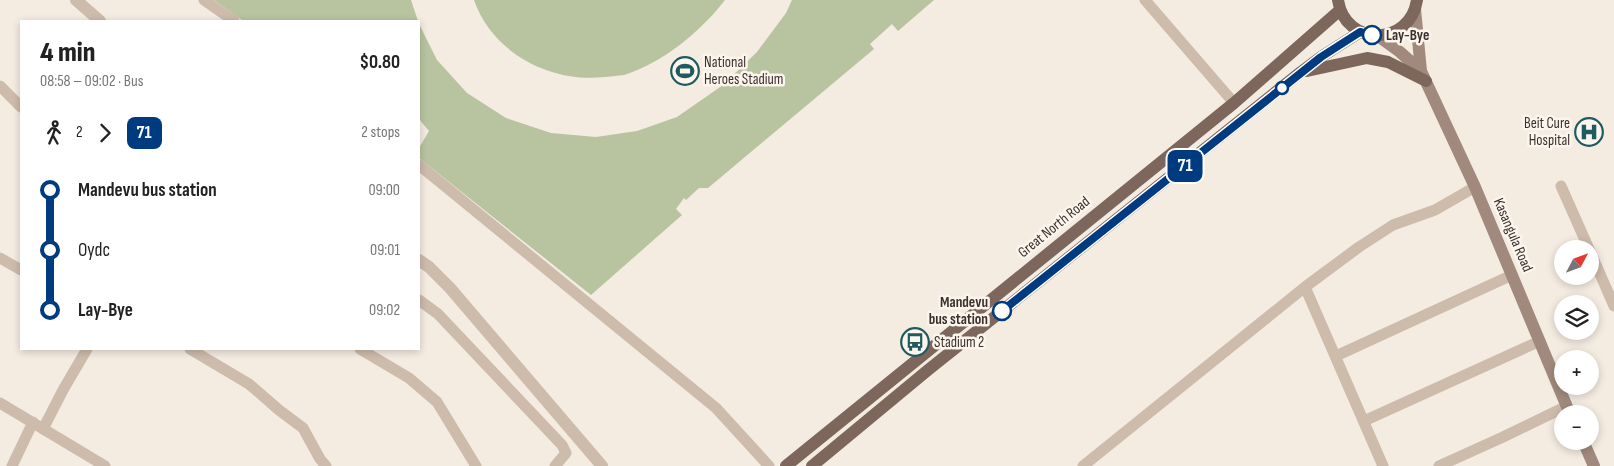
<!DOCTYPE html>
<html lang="en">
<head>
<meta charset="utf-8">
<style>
	:root { --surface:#fff; --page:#f2f2f2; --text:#222; --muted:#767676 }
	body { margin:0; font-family:"Sofia Sans Condensed",sans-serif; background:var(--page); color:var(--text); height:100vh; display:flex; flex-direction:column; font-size:19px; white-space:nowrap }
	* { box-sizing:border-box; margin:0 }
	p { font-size:16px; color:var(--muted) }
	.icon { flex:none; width:28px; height:28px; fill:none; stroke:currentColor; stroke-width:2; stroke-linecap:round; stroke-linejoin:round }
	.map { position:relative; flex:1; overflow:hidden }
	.sheet { position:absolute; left:20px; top:20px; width:400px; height:330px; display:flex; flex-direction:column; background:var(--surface); border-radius:0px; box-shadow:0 2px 8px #0003 }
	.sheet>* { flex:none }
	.badge { padding:0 10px; border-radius:8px; font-size:18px; line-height:32px }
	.needle { width:32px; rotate:49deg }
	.fabs { position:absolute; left:1554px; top:240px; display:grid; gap:10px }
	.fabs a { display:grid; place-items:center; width:45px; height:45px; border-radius:50%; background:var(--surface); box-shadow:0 2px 8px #0003; font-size:25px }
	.map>.badge { position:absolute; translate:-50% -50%; box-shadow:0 0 0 2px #fff }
	.legs { display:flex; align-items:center; gap:8px; height:55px; padding:0 20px; font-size:16px }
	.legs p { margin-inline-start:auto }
	.head { display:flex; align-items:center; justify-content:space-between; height:85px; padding:0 20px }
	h1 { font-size:28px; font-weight:800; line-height:38px }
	ul { padding:0 20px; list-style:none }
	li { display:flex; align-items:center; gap:18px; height:60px; font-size:19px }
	li i { display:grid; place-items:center; width:8px; height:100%; margin:0 6px; background:currentColor }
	li i::after { content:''; width:12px; height:12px; margin:-6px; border:4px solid; border-radius:50%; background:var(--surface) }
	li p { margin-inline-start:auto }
	li:first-child i { background:linear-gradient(#0000 50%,currentColor 0) }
	li:last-child i { background:linear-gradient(currentColor 50%,#0000 0) }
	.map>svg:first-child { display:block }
	.green { fill:#b8c4a0 }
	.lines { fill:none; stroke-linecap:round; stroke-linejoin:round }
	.minor { stroke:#cdbbac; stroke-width:11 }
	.tertiary { stroke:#cdbbac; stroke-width:12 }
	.secondary { stroke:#a18a7d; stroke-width:12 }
	.primary { stroke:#7d675c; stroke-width:12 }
	.line-1-casing { stroke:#fff; stroke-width:11 }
	.line-1 { stroke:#003b80; stroke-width:8 }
	.stop-1-dot { fill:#fff; stroke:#003b80; stroke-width:2.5 }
	.labels { text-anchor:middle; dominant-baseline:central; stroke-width:5; stroke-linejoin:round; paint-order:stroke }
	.stop-label { font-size:15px; font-weight:bold; fill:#3b302b; stroke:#fbf5ee; text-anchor:start }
	.poi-label { font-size:15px; fill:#3b302b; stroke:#fbf5ee; text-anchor:start }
	.street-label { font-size:15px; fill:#3b302b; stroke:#fbf5ee }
</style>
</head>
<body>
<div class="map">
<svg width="1614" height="466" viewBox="0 0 1614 466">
	<rect width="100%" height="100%" fill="#f4ebe1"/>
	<path class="green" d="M214 0H411L418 21H243Z
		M474 0H725C701 31 663 63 624 75 619 76 612 76 605 77 551 83 493 54 474 0Z
		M792 0H934L898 31 892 24 870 44 874 49 708 188H699L686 200 684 198 676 209 682 215 591 295 419 158V148L429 131 419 119V24L437 60 467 93 506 118 551 133 596 137 637 131 677 117 723 85 757 52 786 13Z"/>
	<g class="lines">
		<path class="minor" d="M204 0 234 21
			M1145 0 1234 103
			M0 86 21 107
			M419 165 716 408 769 466
			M1561 186 1589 249
			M1590 251 1614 306
			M0 258 21 270
			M1305 287 1383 466
			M419 300 438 314 562 445 566 453 555 466
			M190 349 249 384 279 410 303 428 320 459 326 466
			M360 349 409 378 437 402 476 466
			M1336 356 1512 275
			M0 403 105 466
			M1364 421 1540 341
			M43 429 63 390 87 349
			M12 466 33 422
			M1083 466 1305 287 1359 247 1393 225 1435 210 1475 187
			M1439 466 1503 437 1567 406"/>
		<path class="tertiary" d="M76 0 100 21
			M419 260 429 267 450 288 602 466"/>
		<path class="secondary" d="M1415 9 1421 71
			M1378 36 1400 52 1421 71 1475 187 1570 414
			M1583 441 1594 466"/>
		<path class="primary" d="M1338 0C1345 47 1410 47 1417 0
			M1307 71 1367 58 1388 62 1426 81
			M786 466 1234 103 1340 10
			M812 466 928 370 1301 72 1321 57 1360 32"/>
	</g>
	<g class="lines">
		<defs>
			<path id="line-1" d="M1002 311 1321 57 1360 32 1372 35"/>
		</defs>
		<use href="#line-1" class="line-1-casing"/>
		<use href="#line-1" class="line-1"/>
	</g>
	<defs>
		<symbol id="stadium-ring" viewBox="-11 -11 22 22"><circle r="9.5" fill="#fbf5ee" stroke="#1f5a5e" stroke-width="1.5"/><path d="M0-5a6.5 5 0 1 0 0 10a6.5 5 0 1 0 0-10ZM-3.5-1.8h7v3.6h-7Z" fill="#1f5a5e"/></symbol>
		<symbol id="hospital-ring" viewBox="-11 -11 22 22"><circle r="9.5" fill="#fbf5ee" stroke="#1f5a5e" stroke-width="1.5"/><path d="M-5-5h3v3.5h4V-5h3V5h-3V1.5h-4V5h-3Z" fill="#1f5a5e"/></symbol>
		<symbol id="bus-ring" viewBox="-11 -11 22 22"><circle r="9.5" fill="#fbf5ee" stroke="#1f5a5e" stroke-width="1.5"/><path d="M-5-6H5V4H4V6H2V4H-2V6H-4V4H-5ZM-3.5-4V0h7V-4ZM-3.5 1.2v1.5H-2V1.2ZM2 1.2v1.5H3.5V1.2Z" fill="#1f5a5e"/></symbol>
	</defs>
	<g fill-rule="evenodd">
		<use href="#stadium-ring" x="669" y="55" width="32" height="32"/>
		<use href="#hospital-ring" x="1573" y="116" width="32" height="32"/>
		<use href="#bus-ring" x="899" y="326" width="32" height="32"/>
	</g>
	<g class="stop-1-dot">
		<circle cx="1372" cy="35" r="9"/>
		<circle cx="1282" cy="88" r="6"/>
		<circle cx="1002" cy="311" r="9"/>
	</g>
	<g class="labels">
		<g class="stop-label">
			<text x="1386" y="35">Lay-Bye</text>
			<text x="988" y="302" text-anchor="end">Mandevu<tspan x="988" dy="17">bus station</tspan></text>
		</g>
		<g class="poi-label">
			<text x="704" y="62">National<tspan x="704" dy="17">Heroes Stadium</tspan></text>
			<text x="1570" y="123" text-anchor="end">Beit Cure<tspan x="1570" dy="17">Hospital</tspan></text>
			<text x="934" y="342">Stadium 2</text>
		</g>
		<g class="street-label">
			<text transform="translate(1054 227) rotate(-39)">Great North Road</text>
			<text transform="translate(1513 235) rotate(67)">Kasangula Road</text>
		</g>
	</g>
</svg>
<div class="fabs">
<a><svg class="needle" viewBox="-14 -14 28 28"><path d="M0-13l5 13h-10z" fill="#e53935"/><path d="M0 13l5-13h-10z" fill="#767676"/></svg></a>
<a><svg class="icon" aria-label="layers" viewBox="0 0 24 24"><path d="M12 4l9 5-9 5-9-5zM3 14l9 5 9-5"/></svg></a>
<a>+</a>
<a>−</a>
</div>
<b class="badge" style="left:1185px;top:166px;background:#003b80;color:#fff">71</b>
<section class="sheet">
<div class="head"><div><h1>4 min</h1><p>08:58 – 09:02 · Bus</p></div><b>$0.80</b></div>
<div class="legs"><svg class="icon" aria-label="walk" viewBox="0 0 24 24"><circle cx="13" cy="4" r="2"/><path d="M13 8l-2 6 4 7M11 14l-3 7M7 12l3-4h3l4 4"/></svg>2<svg class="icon" aria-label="forward" viewBox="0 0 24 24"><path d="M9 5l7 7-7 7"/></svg><b class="badge" style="background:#003b80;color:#fff">71</b><p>2 stops</p></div>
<ul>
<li><i style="color:#003b80"></i><b>Mandevu bus station</b><p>09:00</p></li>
<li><i style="color:#003b80"></i><span>Oydc</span><p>09:01</p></li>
<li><i style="color:#003b80"></i><b>Lay-Bye</b><p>09:02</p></li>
</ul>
</section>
</div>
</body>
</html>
